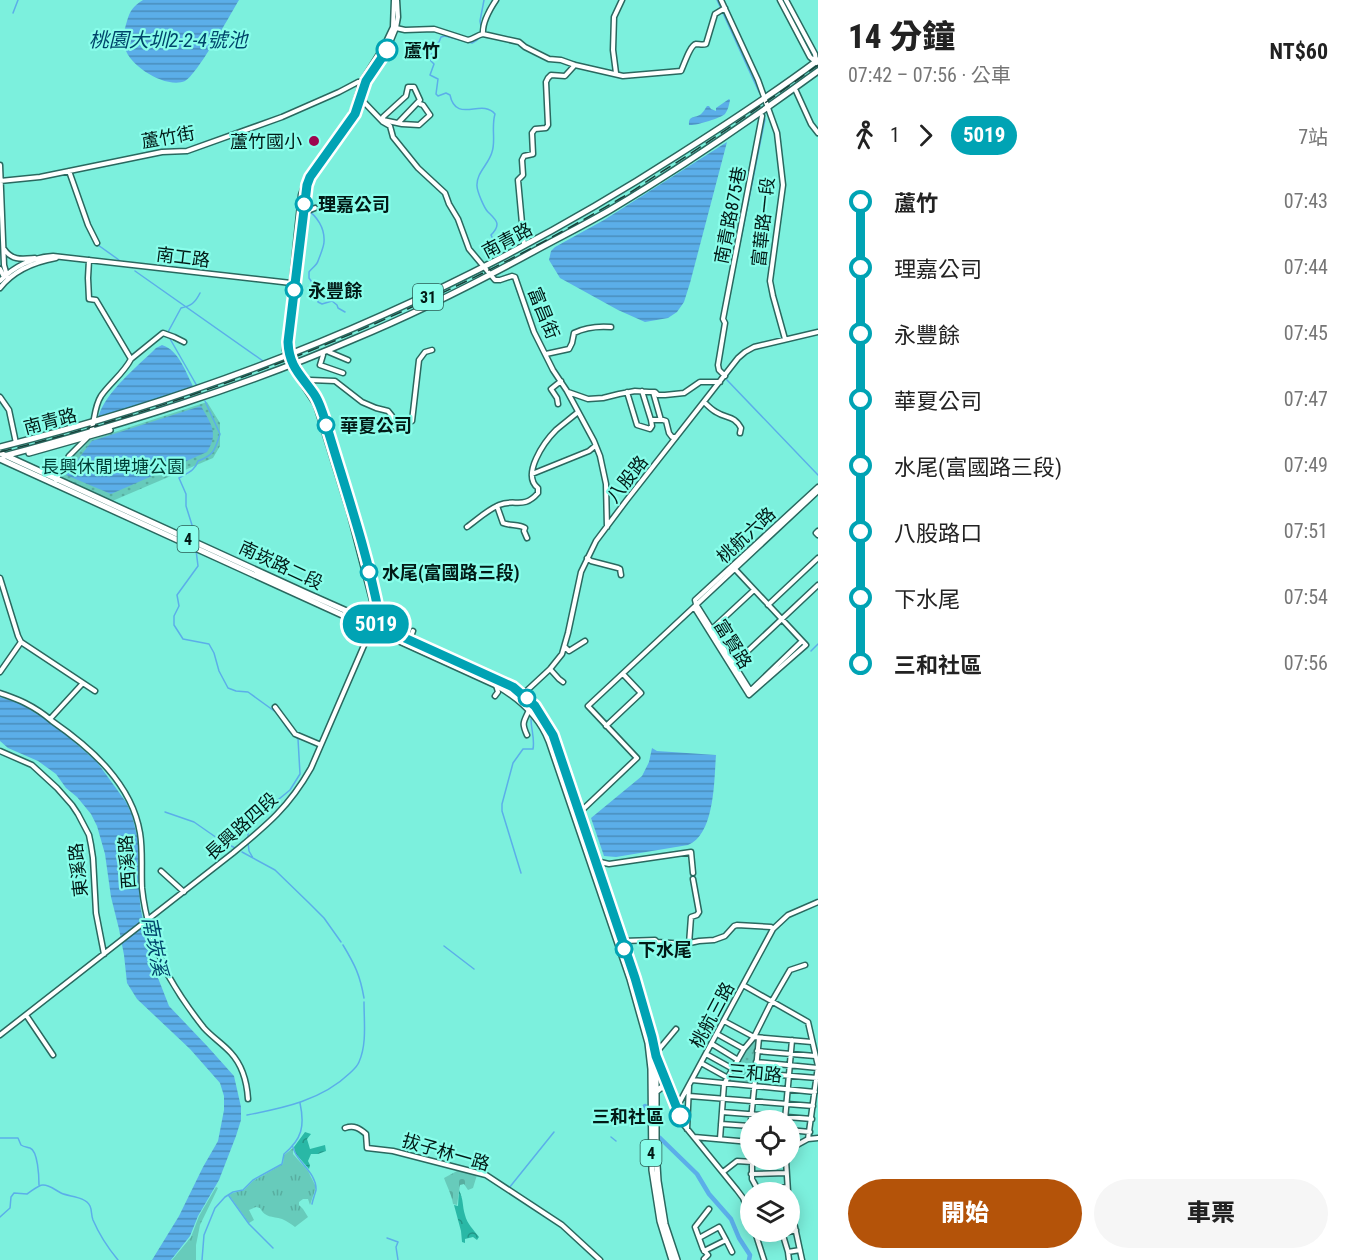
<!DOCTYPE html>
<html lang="zh-TW">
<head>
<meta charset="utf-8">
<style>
	:root { --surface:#fff; --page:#f6f6f6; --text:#222; --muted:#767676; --accent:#b45309 }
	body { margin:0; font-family:"Roboto Condensed","Noto Sans TC",sans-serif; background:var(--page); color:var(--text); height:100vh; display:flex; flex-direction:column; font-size:22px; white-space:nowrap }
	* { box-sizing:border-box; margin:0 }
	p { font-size:20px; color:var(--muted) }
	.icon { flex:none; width:33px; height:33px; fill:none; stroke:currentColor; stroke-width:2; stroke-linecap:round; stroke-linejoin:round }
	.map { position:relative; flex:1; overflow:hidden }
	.panel { display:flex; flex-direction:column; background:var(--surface); width:540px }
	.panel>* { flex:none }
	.badge { padding:0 12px; border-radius:20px; font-size:21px; line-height:39px }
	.buttons { position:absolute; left:740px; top:1110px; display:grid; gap:12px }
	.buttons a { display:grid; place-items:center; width:60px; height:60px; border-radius:50%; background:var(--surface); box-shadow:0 3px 15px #0003; font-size:30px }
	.map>.badge { position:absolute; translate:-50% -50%; box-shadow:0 0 0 3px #fff }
	.legs { display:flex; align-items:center; gap:9px; height:66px; padding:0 30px; font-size:20px }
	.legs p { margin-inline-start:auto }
	.summary { display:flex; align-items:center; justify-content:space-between; height:102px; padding:0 30px }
	h1 { font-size:33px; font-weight:800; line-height:45px }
	.primary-button { display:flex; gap:12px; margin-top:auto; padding:12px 30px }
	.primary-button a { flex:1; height:69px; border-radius:36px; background:var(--accent); color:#fff; font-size:24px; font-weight:800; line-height:69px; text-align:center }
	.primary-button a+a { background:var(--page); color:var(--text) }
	ul { padding:0 30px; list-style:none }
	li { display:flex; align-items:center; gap:21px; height:66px; font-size:22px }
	li i { display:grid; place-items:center; width:9px; height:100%; margin:0 8px; background:currentColor }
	li i::after { content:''; width:15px; height:15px; margin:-8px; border:4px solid; border-radius:50%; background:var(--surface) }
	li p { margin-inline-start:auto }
	li:first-child i { background:linear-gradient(#0000 50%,currentColor 0) }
	li:last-child i { background:linear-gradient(currentColor 50%,#0000 0) }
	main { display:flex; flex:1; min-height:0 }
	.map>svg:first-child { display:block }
	.grass { fill:url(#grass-tufts) }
	.forest { fill:url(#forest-crowns) }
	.cemetery { fill:url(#cemetery-stones) }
	.park { fill:url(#park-dots) }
	.water { fill:url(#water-rules) }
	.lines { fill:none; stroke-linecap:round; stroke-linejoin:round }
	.stream { stroke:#5baee9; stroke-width:1.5 }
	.river { stroke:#5baee9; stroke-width:4.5 }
	.minor-casing { stroke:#2a685f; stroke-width:7 }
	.major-casing { stroke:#2a685f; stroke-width:8 }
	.minor { stroke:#fff; stroke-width:4 }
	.major { stroke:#fff; stroke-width:5 }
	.rail { stroke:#19423b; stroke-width:1.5; stroke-dasharray:12 6; stroke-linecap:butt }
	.line-1-casing { stroke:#fff; stroke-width:14 }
	.line-1 { stroke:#00a3b4; stroke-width:9 }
	.stop-1-dot { fill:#fff; stroke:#00a3b4; stroke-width:3 }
	.poi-dot { fill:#9d044e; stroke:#89fdea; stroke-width:2 }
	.labels { text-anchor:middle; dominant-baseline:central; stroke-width:4.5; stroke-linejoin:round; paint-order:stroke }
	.shield { fill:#89fdea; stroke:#2a5e56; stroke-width:1.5 }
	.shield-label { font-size:16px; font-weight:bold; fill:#021a16 }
	.stop-label { font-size:18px; font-weight:bold; fill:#021a16; stroke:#89fdea; text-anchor:start }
	.street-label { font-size:18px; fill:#021a16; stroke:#89fdea }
	.poi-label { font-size:18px; fill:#021a16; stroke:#89fdea; text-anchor:end }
	.park-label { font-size:18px; fill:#003d35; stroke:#89fdea }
	.water-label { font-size:20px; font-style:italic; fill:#00456b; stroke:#89fdea }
</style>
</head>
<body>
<main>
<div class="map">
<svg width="818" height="1260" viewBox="0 0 818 1260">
	<defs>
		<pattern id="grass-tufts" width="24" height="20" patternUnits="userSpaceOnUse" patternTransform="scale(1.5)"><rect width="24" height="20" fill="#67cbbb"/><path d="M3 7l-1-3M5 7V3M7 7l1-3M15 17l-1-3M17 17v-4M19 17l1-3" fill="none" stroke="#58aea0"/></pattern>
		<pattern id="forest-crowns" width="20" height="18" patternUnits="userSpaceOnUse" patternTransform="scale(1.5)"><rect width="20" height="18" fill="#29b8a6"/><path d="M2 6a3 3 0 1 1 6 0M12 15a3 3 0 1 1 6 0" fill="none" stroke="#219586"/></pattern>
		<pattern id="cemetery-stones" width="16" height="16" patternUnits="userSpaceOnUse" patternTransform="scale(1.5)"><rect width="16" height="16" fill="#67cbbb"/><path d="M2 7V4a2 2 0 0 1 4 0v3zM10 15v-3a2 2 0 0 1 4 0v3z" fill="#58aea0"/></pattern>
		<pattern id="park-dots" width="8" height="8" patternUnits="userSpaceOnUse" patternTransform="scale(1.5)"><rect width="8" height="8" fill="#67cbbb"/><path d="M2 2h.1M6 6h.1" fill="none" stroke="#58aea0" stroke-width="1.8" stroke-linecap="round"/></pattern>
		<pattern id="water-rules" width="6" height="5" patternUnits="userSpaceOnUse" patternTransform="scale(1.5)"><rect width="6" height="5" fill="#5baee9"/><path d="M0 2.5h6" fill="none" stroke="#498dbc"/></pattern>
	</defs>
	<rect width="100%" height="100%" fill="#7cf0dd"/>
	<path class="grass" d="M293 1148V1154L308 1171 316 1187 310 1205 308 1199H303L299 1202V1205L303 1209 308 1217 295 1227C291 1224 287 1221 282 1219 272 1216 265 1218 260 1208L256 1207 249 1210 254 1220 249 1223 229 1195 233 1193 244 1190 253 1181 283 1164 284 1155Z
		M216 1187 218 1188 200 1225 196 1245V1260H172L191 1237 199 1216Z"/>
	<path class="forest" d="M305 1132 311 1134 307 1139 310 1149 325 1145 326 1151 318 1154H311L308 1161 310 1165 309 1169 295 1153 294 1147Z
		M459 1190C464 1201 462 1205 465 1215 467 1224 474 1230 479 1237L477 1240 473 1237 465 1239V1243L462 1242 461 1231 454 1205 458 1206Z"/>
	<path class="cemetery" d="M457 1171 477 1175 473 1188 468 1190 464 1184 460 1185 457 1205 453 1204C452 1195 447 1187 444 1178Z"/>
	<path class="park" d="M207 402 220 423V446L213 458 110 502 59 478 65 462 80 451 90 440Z
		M752 1041H756L752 1083 730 1082Z"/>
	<path class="water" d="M143 0H239C230 15 197 75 185 81 167 89 130 67 125 48 122 39 124 31 127 21 130 11 133 6 143 0Z
		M729 99 730 100C729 105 728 110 725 114 721 118 695 126 689 125 688 114 697 119 702 113 704 111 705 109 707 106H709L711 109 716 111V108Z
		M727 142 690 283 684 302 677 312 668 318 645 322 618 310 560 278 549 260 551 251 555 247 604 220Z
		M162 345C179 350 186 373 194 388L98 418C105 392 137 367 156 348Z
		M201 406C211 424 219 433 207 452L111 494 66 475 92 441Z
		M0 697 21 704 56 726 97 762 126 802 132 815 138 840 140 904 149 955 169 1006 208 1047 234 1076 241 1107V1120L236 1136 219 1180 198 1216 190 1236 171 1260H152L179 1216 203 1167 218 1141 224 1110V1096L220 1083 190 1049 137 999 127 983 124 955 119 929 111 897 105 854 97 826 91 814 77 797 66 788 56 774 38 761 8 748 0 741Z
		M652 748 657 751 716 755C714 780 715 834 688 845L616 857 604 856 591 818 642 776 649 762Z"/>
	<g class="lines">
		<path class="stream" d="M717 0 759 92
			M13 13 18 0
			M481 26 480 21 484 0
			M479 37 477 40 472 43 445 36 441 37 439 42 432 48 430 60 434 64 430 75 438 79 436 94 438 96 446 93 450 95C456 124 482 98 495 114 491 127 496 141 492 152 489 164 476 173 477 186 477 191 484 208 488 212 496 220 502 224 491 235L500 254
			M306 209C317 216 325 228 324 242 324 246 320 256 318 261 317 265 312 268 309 272V278L318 291V302L322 304 332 301 337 305 338 308 345 312
			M98 245 119 260
			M135 271 263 361
			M513 278 517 291
			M725 318 765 119
			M168 332 181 308C191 306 195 303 200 293
			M169 337 197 386
			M727 380 818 475
			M192 525 186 506V494L179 478C187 473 195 471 198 461 214 455 215 450 220 434L205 401
			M192 529 194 538
			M196 550 198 566 177 595 179 606 174 616V625L183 639 209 644 214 653 219 671 228 688 236 691 248 692 277 713 289 731 298 739 300 774 290 790 251 822 248 831V837
			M811 651 818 644
			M165 812 194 822 217 838 235 848
			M248 842 249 851 253 858
			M242 852 275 870 309 903 324 918 341 942
			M521 873 502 811V804L513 763 523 749H533C535 739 531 729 531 719
			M343 945C355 965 360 975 364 998
			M444 946 474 969
			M247 1115C284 1108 322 1100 350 1073 353 1070 357 1067 359 1062 367 1044 364 1022 364 1002
			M611 1137 616 1141
			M0 1138H18L21 1145C24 1147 27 1147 30 1148 38 1151 39 1177 39 1185
			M293 1147C295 1161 317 1172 316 1190 315 1194 313 1199 312 1204
			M509 1188 554 1132
			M229 1196 249 1224 273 1248
			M0 1217 10 1208 11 1197 14 1193 27 1194C32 1191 38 1185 43 1185 50 1185 55 1190 61 1193 69 1197 85 1196 90 1206 92 1210 91 1215 93 1220 99 1234 108 1248 118 1260
			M387 1238 398 1242 396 1247 398 1260
			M202 1260 204 1235 215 1208 225 1197 233 1192 243 1190 253 1180 282 1164 284 1154C302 1139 305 1126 300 1103"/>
		<path class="river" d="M645 1106 648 1113
			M660 1138 697 1174 709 1194 731 1219 739 1238 750 1255 749 1260"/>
		<defs>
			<path id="minor" d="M721 0 758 80 777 133 783 185 770 281 773 296 785 339
				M780 0 810 57 818 64
				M786 0 815 54 816 61
				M396 28 405 30 434 29 468 40C474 39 477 35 483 34L519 42 525 47 549 59 561 60 575 65 623 76 681 71C684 65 690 45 696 44 699 44 703 45 706 44L715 14 725 8
				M483 34C482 23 490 9 496 0
				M616 73 613 50 614 17 622 0
				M796 91 811 124 818 133
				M361 99 383 122 390 126 393 137 418 168 445 193 449 204 458 219 469 249 495 280H500L512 276 515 277 534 332 553 370 567 391 594 441 600 456 606 484 607 527
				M398 123 420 100 414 87H408L406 96 383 117V120L402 124 419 125 430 115 423 105 420 104
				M0 165 4 265 8 279
				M69 171 88 225 97 243
				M0 181 40 177 162 152 187 151 282 117 339 92 358 82 364 81
				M303 213 315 208
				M524 245 518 180 523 175 522 160 524 156 533 154 532 133 535 129 546 128 548 125 546 82 548 78 551 75 565 76 575 65
				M4 249C12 261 22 259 35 258
				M89 260 88 278 89 299 96 300 131 359C124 373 110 383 101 396 94 407 95 420 91 432
				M0 269 4 277
				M0 281C13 267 33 257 53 256L291 283
				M0 288C14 270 34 262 56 258
				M329 352 348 360
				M546 354 569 349 572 343 574 333C586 327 598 326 611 327
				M323 355 320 365 343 373
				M131 359 163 333 174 337 184 342
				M725 376 719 370 718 365 725 323 723 319 762 116
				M303 383 310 380 335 381 362 402 376 408 388 411 392 416 394 426 397 429 412 421 419 360 425 352 432 350
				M642 391 651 420
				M568 392 588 399 603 398 619 394 635 391 649 392H655L658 395H665L684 393 700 382H720
				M627 392 637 425 650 429 652 426 651 420H663L666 421 669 433 672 437H676
				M653 392 661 420
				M0 397 9 410 16 443
				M704 402C708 406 712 410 716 412 727 419 734 415 741 428L740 433
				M558 404 557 398 551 389 561 381
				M532 474 589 451 595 446
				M56 480 69 456 87 438
				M497 506 503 523C510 526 519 524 525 528L524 531 527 538
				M467 527C477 520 487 510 499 505 515 498 523 510 538 493V488C521 475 544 442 556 430 563 424 571 418 578 412
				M818 531 816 533 818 535
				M587 558 591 561 618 568 620 569 621 575
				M734 568 806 645 749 695
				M0 578 18 636 21 642 95 691
				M696 604 695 600 818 487
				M696 604 750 690
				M768 605 818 558
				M694 607 749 695
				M376 624 378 621V611L355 515 324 417 315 395 294 366 290 357 288 342 307 185 310 177 355 114 366 82 387 50 396 28 398 17 397 0
				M712 629 754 590
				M410 639 413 631
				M565 647 569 651 585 641
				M734 664 818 585
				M550 669 559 679 563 682
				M0 672 21 642
				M750 691 802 641
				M0 693C8 696 17 699 25 703 35 708 44 714 52 721 91 748 132 784 140 833 143 851 141 869 142 888 145 918 155 948 168 975 177 991 192 1013 204 1028 212 1037 223 1044 231 1053 242 1065 247 1083 248 1099
				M495 696 498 692 496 685
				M521 696 550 669 562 654 568 633 581 572 596 541 626 501 738 358 745 352 754 347 818 332
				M275 707 295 734 321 745
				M50 719 83 683
				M606 726 641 693 623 674
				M527 735C521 722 524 722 529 710
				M0 751 32 765 57 788 72 805 78 814 89 835 91 845 93 858 96 913 104 954
				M578 814 637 758 588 706 818 491
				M596 861 609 864 691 852 693 873
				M161 871 184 892
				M623 941 655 940 657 942 685 944 699 941 714 940 725 936 734 926 737 925 771 927 773 929
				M689 944 691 917 697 915 699 912 693 879
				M743 985 808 1022 818 1066
				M26 1015 53 1055
				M724 1021 754 1037 812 1042
				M717 1034 744 1049
				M0 1035 233 853C267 825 289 807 311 768L375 620V612L349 511 317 408 315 403 290 365 285 350 301 195 308 175 350 117 354 108 362 81 384 46 393 27 394 0
				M712 1044 738 1060
				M757 1051 815 1056
				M656 1053 676 1029
				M706 1054 733 1069
				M658 1059 676 1109 684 1125 737 1190 743 1198 750 1216
				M756 1062 818 1068
				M701 1063 728 1078
				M755 1073 817 1078
				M692 1080 815 1092
				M689 1096 813 1106
				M676 1109 773 929 788 915 818 902
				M722 1112 812 1119
				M751 1120 759 1038
				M785 1120 792 1040
				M721 1124 750 1126
				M345 1128C354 1125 359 1128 366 1134L367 1148 393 1151 486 1175 562 1225 600 1260
				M687 1129 689 1086
				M789 1130 810 1132
				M694 1137 750 1142
				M720 1139 724 1084 744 1049 754 1037 772 1001 790 970 805 965
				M808 1139 818 1066
				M749 1142 750 1136
				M789 1145H797L808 1139 818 1138
				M752 1160V1179L759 1192
				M786 1160 788 1192
				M723 1172 737 1161 752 1162
				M751 1174 786 1173
				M761 1192 786 1187
				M789 1199 802 1260
				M755 1232 764 1260
				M782 1232 788 1252
				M773 1236 796 1230
				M699 1238 719 1227 726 1240 704 1251
				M726 1240 732 1252
				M704 1259 708 1255 703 1249 695 1227 709 1209
				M789 1260 788 1252 800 1250"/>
			<path id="major" d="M0 447C240 387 470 289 678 155 725 125 773 94 818 60
				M0 453 306 593 502 680C525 693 540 712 553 735L635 978 653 1037 656 1056V1149L658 1181 665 1224 677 1260
				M29 453 110 430
				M4 456C123 424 241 388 354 339 417 313 478 282 538 249 562 236 586 224 610 210 682 167 751 120 818 71
				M0 459 496 685C519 698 539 715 549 741L630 979 648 1043 651 1069 652 1170 660 1221 672 1260
				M657 1091 662 1087 670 1090"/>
		</defs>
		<use href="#minor" class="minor-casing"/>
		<use href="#major" class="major-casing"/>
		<use href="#minor" class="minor"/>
		<use href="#major" class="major"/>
		<path class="rail" d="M0 452C218 397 427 312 621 198 638 188 654 176 671 166 721 134 770 100 818 65"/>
	</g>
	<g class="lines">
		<defs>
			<path id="line-1" d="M387 50 366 81 355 114 310 177 307 185 288 342C289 367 301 375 314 394 319 401 321 409 324 417 343 482 366 547 379 614L376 625 513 687 535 706 553 735 635 978 652 1037 656 1056 680 1116"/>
		</defs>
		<use href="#line-1" class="line-1-casing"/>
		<use href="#line-1" class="line-1"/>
	</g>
	<g class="stop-1-dot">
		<circle cx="387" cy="50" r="10"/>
		<circle cx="304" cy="204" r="8"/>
		<circle cx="294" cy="290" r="8"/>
		<circle cx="326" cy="425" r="8"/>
		<circle cx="369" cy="572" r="8"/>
		<circle cx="527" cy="698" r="8"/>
		<circle cx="624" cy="949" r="8"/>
		<circle cx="680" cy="1116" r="10"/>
	</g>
	<circle class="poi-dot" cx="314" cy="141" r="6"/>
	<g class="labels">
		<g class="shield">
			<rect x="413" y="284" width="30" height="26" rx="4.5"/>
			<rect x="177.5" y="526" width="21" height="26" rx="4.5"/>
			<rect x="640.5" y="1140" width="21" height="26" rx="4.5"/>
		</g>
		<g class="shield-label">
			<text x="428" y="297">31</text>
			<text x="188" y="539">4</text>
			<text x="651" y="1153">4</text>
		</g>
		<g class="stop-label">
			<text x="404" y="50">蘆竹</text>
			<text x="318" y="204">理嘉公司</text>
			<text x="308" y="290">永豐餘</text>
			<text x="340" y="425">華夏公司</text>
			<text x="382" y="572">水尾(富國路三段)</text>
			<text x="638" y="949">下水尾</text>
			<text x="664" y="1116" text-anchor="end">三和社區</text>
		</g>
		<g class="street-label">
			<text transform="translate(168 137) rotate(-10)">蘆竹街</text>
			<text transform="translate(730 215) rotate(-79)">南青路875巷</text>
			<text transform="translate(763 222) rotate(-84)">富華路一段</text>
			<text transform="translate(507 240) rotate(-28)">南青路</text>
			<text transform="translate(183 257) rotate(7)">南工路</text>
			<text transform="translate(544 313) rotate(68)">富昌街</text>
			<text transform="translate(50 421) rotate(-15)">南青路</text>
			<text transform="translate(627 479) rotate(-52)">八股路</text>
			<text transform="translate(746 535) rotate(-43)">桃航六路</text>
			<text transform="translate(281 565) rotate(25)">南崁路二段</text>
			<text transform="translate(733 644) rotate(58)">富賢路</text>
			<text transform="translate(241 826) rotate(-42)">長興路四段</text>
			<text transform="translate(127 862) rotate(-94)">西溪路</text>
			<text transform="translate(78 870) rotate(-96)">東溪路</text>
			<text transform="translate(712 1015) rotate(-62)">桃航三路</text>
			<text transform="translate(755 1073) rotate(5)">三和路</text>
			<text transform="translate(446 1152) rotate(16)">拔子林一路</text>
		</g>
		<g class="poi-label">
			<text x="302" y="141">蘆竹國小</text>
		</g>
		<g class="park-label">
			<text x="113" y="466">長興休閒埤塘公園</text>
		</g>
		<g class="water-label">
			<text x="168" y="40">桃園大圳2-2-4號池</text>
			<text transform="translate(155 946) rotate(79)">南崁溪</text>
		</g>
	</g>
</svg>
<div class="buttons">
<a><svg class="icon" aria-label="locate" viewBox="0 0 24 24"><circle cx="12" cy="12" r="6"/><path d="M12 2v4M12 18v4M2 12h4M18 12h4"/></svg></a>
<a><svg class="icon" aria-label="layers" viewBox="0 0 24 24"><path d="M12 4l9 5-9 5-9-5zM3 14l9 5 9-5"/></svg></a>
</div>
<b class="badge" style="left:376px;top:624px;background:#00a3b4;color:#fff">5019</b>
</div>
<section class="panel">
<div class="summary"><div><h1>14 分鐘</h1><p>07:42 – 07:56 · 公車</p></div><b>NT$60</b></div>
<div class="legs"><svg class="icon" aria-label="walk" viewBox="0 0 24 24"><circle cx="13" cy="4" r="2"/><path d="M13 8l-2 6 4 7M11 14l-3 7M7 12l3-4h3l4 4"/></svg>1<svg class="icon" aria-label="forward" viewBox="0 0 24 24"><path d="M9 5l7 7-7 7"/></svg><b class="badge" style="background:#00a3b4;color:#fff">5019</b><p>7站</p></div>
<ul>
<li><i style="color:#00a3b4"></i><b>蘆竹</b><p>07:43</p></li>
<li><i style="color:#00a3b4"></i><span>理嘉公司</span><p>07:44</p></li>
<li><i style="color:#00a3b4"></i><span>永豐餘</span><p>07:45</p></li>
<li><i style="color:#00a3b4"></i><span>華夏公司</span><p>07:47</p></li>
<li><i style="color:#00a3b4"></i><span>水尾(富國路三段)</span><p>07:49</p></li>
<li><i style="color:#00a3b4"></i><span>八股路口</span><p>07:51</p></li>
<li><i style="color:#00a3b4"></i><span>下水尾</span><p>07:54</p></li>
<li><i style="color:#00a3b4"></i><b>三和社區</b><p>07:56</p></li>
</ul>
<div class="primary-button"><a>開始</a><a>車票</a></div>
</section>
</main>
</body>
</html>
